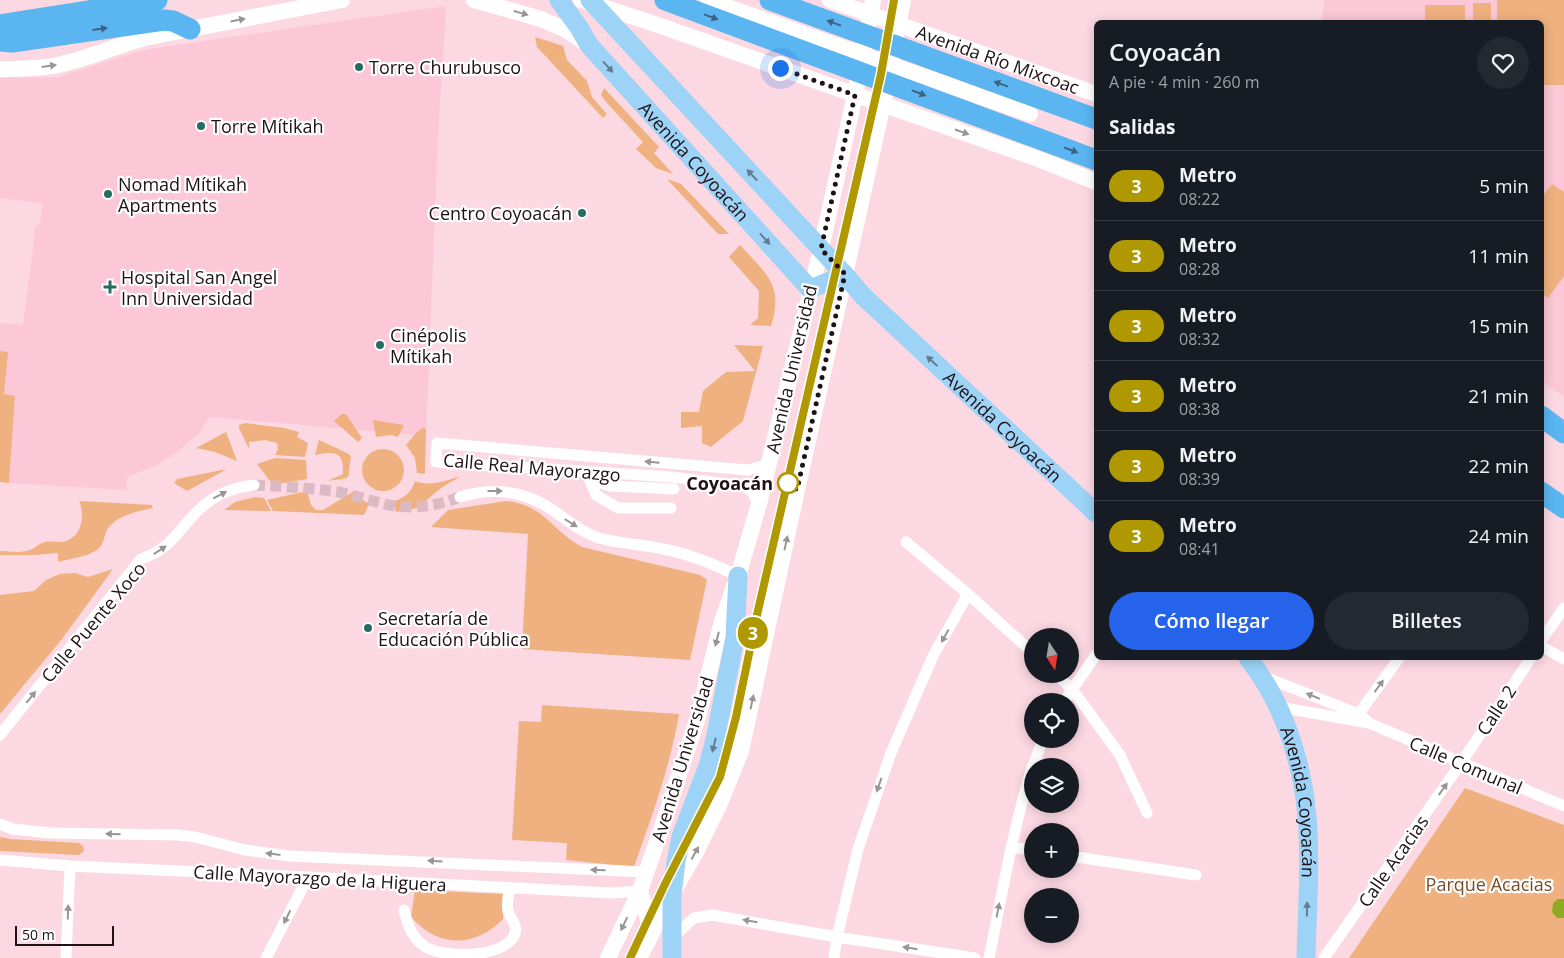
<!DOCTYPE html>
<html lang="es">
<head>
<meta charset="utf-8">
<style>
	:root { --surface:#171b24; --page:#242831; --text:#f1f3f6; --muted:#9ea1a6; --line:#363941; --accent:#2563eb }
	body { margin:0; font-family:"Open Sans",sans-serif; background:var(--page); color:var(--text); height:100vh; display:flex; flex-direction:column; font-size:19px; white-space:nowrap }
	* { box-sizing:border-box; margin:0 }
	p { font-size:16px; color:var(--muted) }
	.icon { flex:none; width:28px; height:28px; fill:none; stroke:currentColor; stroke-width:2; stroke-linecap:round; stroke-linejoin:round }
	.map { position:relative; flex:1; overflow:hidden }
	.side { position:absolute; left:1094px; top:20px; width:450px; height:640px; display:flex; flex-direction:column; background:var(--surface); border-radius:8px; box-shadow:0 2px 12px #0003 }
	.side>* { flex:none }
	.badge { padding:0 10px; border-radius:16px; font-size:18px; line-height:32px }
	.needle { width:32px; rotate:168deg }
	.controls { position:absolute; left:1024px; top:628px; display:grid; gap:10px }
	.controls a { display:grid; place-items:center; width:55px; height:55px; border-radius:50%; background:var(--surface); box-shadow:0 2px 12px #0003; font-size:25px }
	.scale { position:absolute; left:15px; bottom:12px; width:99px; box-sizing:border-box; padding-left:5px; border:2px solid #1f1115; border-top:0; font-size:14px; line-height:18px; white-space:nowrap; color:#1f1115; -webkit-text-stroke:4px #fff; paint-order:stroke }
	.you { position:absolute; width:25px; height:25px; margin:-12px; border:4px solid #fff; border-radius:50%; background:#1a73e8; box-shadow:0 0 0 8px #1a73e833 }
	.map>.badge { position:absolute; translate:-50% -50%; box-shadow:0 0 0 2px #fff }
	h2 { padding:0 15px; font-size:19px; line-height:45px }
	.round { display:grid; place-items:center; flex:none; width:52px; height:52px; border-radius:26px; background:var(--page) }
	.overview { display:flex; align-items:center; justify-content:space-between; height:85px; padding:0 15px }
	h1 { font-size:24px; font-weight:600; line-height:38px }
	.cta { display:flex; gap:10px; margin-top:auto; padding:10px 15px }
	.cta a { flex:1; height:58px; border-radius:30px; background:var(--accent); color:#fff; font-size:20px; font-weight:600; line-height:58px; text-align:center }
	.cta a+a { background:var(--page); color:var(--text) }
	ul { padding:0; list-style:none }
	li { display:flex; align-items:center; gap:15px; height:70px; padding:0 15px; border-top:1px solid var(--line) }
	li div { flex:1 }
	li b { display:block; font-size:19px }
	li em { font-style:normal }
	li .badge { min-width:55px; font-weight:700; text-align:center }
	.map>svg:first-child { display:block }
	.built { fill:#fcc7d6 }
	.green { fill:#efb17f }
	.water { fill:#91a922 }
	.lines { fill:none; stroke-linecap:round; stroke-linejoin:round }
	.street-tunnel { stroke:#dbbac3; stroke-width:11; stroke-dasharray:11 5.5; stroke-linecap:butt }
	.street { stroke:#fff; stroke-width:11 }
	.secondary { stroke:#fff; stroke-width:16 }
	.primary { stroke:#9cd3f6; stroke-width:19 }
	.highway { stroke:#5ab5f0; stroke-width:21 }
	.oneway { fill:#9a9496 }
	.oneway2 { fill:#3c6382 }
	.oneway3 { fill:#647c91 }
	.line-casing { stroke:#fff; stroke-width:11 }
	.line { stroke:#af9800; stroke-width:8 }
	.walk { stroke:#1f1115; stroke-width:5; stroke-dasharray:0 9 }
	.poi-dot { fill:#266c60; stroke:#fff; stroke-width:2 }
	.stop-dot { fill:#fff; stroke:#af9800; stroke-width:2.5 }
	.labels { text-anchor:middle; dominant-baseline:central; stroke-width:4.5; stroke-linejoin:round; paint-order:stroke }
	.street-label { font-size:18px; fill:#1f1115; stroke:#fff }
	.poi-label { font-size:18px; fill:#1f1115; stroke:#fff; text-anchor:start }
	.stop-label { font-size:18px; font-weight:bold; fill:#1f1115; stroke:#fff; text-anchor:end }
	.park-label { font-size:18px; fill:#754d2b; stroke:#fff }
</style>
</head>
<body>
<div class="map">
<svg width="1564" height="958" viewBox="0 0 1564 958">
	<rect width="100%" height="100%" fill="#fcd8e2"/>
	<path class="built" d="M1324 0H1564V397L1541 380V22H1322Z
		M446 6 438 137 426 436 210 417 199 433 178 451 157 465 127 477 126 490 9 483 15 396 0 394V323L23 325 36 225H40L43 203 0 198V78L59 77 133 53 156 48Z"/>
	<path class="green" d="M1497 0H1564V85H1541V22H1497Z
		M1473 3H1491V22H1473Z
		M1425 5H1465V22H1425Z
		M535 37 563 46 567 60 587 81 592 97 607 114 603 118 537 47Z
		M604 88 659 147 654 153 673 174 656 168 636 149 643 142 606 102 601 95Z
		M667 179 681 184 729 234H718Z
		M1552 184 1564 192V276L1548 298 1541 293V198Z
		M740 245C766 274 784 284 771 326L750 325 758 318 759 291 729 257Z
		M734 345 763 346 743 421 711 447 702 443V426L681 428V412H699L703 391 726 372 755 371Z
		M0 351 8 352 4 394 15 396 9 483 0 482Z
		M342 414H346L362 438 358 442 334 421Z
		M373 420 404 425 398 437 391 435 376 437Z
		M245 423 284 428 299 432 297 437 308 443 305 457 275 455 278 449 277 443 265 440 249 442V449L239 428V425Z
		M422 428 426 429 425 474 417 473 415 458 406 445 416 433Z
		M226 432 237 461 215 452 196 448Z
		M319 440 349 454 351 457C346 481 356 477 328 481L343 474C344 451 335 451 315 455Z
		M362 470a21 21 0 1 1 42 0a21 21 0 1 1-42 0Z
		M275 458 306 460 307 479 273 485 257 464Z
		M227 469 187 491 174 483 177 479Z
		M461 476 441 488 417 508 396 512 394 501C405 498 412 491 415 481 431 487 445 481 461 476Z
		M307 491 311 505 316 510H323L354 491 358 497 369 504 364 515 273 511 267 500Z
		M255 497 264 498 271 511 224 510 235 502Z
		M79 501 152 505 153 508C138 511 115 516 107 530 104 536 104 543 99 548 92 556 69 559 58 562V553L35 555H0V551C10 551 22 554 32 549 36 547 40 543 45 542 51 541 56 542 61 542 81 540 86 516 79 501Z
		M506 501C545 505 551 530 582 547L700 575 707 580 690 660 522 649 528 534 431 527 448 510Z
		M113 569 62 639 0 714V595L34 591 46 580 60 574 75 573 88 577Z
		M542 705 679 714C670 767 652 816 634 867L566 860 567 843 512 840 519 721 541 722Z
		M1465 788 1564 825V958H1349Z
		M0 837 10 839 79 843 83 846 84 851 79 855 0 851Z
		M415 890 504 894 503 919C475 948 438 948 411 917Z"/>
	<path class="water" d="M1558 899H1564V918H1557L1552 912 1553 903Z"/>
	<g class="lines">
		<path class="street-tunnel" d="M254 485C282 486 311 488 339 492 358 496 376 503 395 506 418 509 439 505 460 497"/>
		<path class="street" d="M587 472 596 495 618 508H671
			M590 479 610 486 674 489
			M460 497C495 486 527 491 557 513 569 522 585 534 599 538 620 544 642 544 663 549 690 554 714 564 738 576
			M759 504 752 492 744 486 672 477 436 462 437 443 748 470 769 464
			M906 542 968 594 1032 652
			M1541 641 1564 608
			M1541 646 1564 659
			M1056 674 1072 689 1120 755 1147 813
			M1262 676 1359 714 1366 720
			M1064 701 1096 655
			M1279 707 1369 723 1564 806
			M1355 719 1399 658
			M0 735 141 559C178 547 182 519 211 500 224 491 238 487 254 485
			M1033 766 1043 739
			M0 824 13 829 50 833 178 835 195 837 245 850 290 856 646 872
			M1011 847 1032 850
			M1070 856 1196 875
			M0 860 70 866 308 877 610 893 640 891
			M404 910C408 926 412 939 427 948 448 958 501 958 514 936 519 926 511 920 508 911 506 905 509 894 509 888
			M672 938 694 918 712 915 837 937 975 958
			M66 958 70 866
			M266 958 308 877
			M834 958 837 937 858 849 891 753 933 656 968 594
			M989 958C1002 894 1013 829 1032 767
			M1324 958 1461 763 1531 658"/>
		<g class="secondary">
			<path d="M474 0 541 19 566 30 589 45"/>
			<path d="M581 0 652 23 1036 158 1096 182"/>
			<path d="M708 0 1030 114"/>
			<path id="s1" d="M830 0 1096 94"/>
			<path d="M0 69C19 69 39 69 58 65 87 59 115 46 144 38L342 0"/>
			<path d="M640 891 649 922 651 934"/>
			<path d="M608 958 640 891 664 821 698 717 722 621 738 576 759 504 821 249 855 95 873 0"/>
			<path d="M639 958 672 894 697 850 720 803 741 751 797 490 883 104 903 0"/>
		</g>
		<g class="primary">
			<path id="s2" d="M559 0 580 29 589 45 810 289 845 275"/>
			<path id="s3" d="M590 0 845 275 863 296 1096 513"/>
			<path id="s4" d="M1248 658C1283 702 1302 760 1307 817 1311 863 1307 911 1306 958"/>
			<path d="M672 958V894L676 862 681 837 708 766 716 735 735 637 738 576"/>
		</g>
		<path class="highway" d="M665 0 1096 160
			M770 0 1096 119
			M0 25 157 0
			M0 41 12 42 164 20 173 21 190 29
			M1541 416 1564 433
			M1541 492 1564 508"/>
	</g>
	<defs><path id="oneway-solid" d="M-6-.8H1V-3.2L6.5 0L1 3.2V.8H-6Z" transform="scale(1.25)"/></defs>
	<g class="oneway">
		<use href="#oneway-solid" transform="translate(521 13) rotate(16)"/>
		<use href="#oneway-solid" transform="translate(238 20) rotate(-11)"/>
		<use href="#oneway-solid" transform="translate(49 66) rotate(-8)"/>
		<use href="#oneway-solid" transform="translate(962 132) rotate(19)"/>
		<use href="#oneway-solid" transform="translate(652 462) rotate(-175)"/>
		<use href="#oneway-solid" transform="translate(495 491)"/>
		<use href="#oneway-solid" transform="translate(220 495) rotate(-27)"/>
		<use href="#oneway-solid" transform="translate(571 523) rotate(32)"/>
		<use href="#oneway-solid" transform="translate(786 543) rotate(-78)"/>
		<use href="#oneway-solid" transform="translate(160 550) rotate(-33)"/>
		<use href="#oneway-solid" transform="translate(945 636) rotate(119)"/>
		<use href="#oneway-solid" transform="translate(717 639) rotate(104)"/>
		<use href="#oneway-solid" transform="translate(1379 686) rotate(-54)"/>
		<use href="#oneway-solid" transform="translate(1313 696) rotate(-158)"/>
		<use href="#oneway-solid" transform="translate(31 697) rotate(-51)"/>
		<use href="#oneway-solid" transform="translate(752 702) rotate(-78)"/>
		<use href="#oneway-solid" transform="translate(879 785) rotate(110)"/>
		<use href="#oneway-solid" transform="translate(1443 789) rotate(-55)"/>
		<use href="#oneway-solid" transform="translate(113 834) rotate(-179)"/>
		<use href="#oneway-solid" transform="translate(695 853) rotate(-61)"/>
		<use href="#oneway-solid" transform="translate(273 854) rotate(-173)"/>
		<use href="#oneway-solid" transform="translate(435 861) rotate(-177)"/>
		<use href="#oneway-solid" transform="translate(598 870) rotate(-178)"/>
		<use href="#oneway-solid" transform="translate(998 910) rotate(-79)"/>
		<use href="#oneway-solid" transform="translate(68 912) rotate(-88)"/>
		<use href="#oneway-solid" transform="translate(287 917) rotate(117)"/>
		<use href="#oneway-solid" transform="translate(750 921) rotate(-170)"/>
		<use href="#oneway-solid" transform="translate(624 924) rotate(116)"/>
		<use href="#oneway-solid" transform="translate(910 948) rotate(-171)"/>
	</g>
	<g class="oneway2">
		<use href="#oneway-solid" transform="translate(711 17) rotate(20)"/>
		<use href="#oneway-solid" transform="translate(834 23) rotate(-160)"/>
		<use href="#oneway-solid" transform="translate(100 29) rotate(-8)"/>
		<use href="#oneway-solid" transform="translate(1001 84) rotate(-160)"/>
		<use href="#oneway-solid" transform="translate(919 93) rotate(21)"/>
		<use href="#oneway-solid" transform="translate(1071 150) rotate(21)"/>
	</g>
	<g class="oneway3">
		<use href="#oneway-solid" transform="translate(608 67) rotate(48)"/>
		<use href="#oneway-solid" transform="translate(752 175) rotate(-133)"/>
		<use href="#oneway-solid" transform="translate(765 239) rotate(48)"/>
		<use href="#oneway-solid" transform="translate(932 361) rotate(-137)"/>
		<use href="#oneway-solid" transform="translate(714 745) rotate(104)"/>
		<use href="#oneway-solid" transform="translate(1307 909) rotate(-89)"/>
	</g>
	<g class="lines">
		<defs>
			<path id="line" d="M630 958 666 882 720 777 736 717 757 615 881 74 894 0"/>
		</defs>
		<use href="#line" class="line-casing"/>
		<use href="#line" class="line"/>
		<path class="walk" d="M780 68 855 95 821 249 845 274 797 490 788 483"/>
	</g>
	<g class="poi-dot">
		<circle cx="359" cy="67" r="5"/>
		<circle cx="201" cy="126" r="5"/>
		<circle cx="108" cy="194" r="5"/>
		<circle cx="582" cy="213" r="5"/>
		<path d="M107.5 279.5h5v5h5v5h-5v5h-5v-5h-5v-5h5z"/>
		<circle cx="380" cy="345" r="5"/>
		<circle cx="368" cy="628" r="5"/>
	</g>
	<circle class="stop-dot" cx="788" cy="483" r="10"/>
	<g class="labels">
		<g class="street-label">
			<text stroke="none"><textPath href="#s1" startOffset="178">Avenida Río Mixcoac</textPath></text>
			<text stroke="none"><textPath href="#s2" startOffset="211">Avenida Coyoacán</textPath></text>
			<text transform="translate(791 369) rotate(-77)">Avenida Universidad</text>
			<text stroke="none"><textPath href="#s3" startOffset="594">Avenida Coyoacán</textPath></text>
			<text transform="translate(532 467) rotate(5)">Calle Real Mayorazgo</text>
			<text transform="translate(93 622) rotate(-50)">Calle Puente Xoco</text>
			<text transform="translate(1496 710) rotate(-57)">Calle 2</text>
			<text transform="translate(682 759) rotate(-73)">Avenida Universidad</text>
			<text transform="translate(1466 765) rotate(23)">Calle Comunal</text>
			<text stroke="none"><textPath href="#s4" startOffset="156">Avenida Coyoacán</textPath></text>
			<text transform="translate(1393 861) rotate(-55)">Calle Acacias</text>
			<text transform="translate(320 878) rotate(3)">Calle Mayorazgo de la Higuera</text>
		</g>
		<g class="poi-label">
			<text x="369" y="67">Torre Churubusco</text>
			<text x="211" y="126">Torre Mítikah</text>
			<text x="118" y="184">Nomad Mítikah<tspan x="118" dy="21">Apartments</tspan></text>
			<text x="572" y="213" text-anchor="end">Centro Coyoacán</text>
			<text x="121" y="277">Hospital San Angel<tspan x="121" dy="21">Inn Universidad</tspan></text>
			<text x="390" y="335">Cinépolis<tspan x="390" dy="21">Mítikah</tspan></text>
			<text x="378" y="618">Secretaría de<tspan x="378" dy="21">Educación Pública</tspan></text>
		</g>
		<g class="stop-label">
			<text x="773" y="483">Coyoacán</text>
		</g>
		<g class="park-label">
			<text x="1489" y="884">Parque Acacias</text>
		</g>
	</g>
</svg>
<div class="controls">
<a><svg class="needle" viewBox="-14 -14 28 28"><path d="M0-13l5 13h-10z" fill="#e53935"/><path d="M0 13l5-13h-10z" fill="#9ea1a6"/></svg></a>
<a><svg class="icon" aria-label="locate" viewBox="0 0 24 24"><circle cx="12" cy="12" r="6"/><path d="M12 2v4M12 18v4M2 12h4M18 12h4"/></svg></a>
<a><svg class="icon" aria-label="layers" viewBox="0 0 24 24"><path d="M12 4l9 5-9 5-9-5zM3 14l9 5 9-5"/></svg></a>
<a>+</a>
<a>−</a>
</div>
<div class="scale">50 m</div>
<div class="you" style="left:780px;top:68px"></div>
<b class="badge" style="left:753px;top:633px;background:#af9800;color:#fff">3</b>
<section class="side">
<div class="overview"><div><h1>Coyoacán</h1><p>A pie · 4 min · 260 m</p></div><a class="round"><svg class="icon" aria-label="heart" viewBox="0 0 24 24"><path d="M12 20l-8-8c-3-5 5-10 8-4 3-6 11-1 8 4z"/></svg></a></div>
<h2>Salidas</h2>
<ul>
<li><span class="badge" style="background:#af9800;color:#fff">3</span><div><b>Metro</b><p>08:22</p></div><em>5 min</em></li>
<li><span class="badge" style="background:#af9800;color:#fff">3</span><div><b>Metro</b><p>08:28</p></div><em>11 min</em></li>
<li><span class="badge" style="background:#af9800;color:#fff">3</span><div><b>Metro</b><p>08:32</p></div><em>15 min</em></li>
<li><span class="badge" style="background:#af9800;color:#fff">3</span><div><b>Metro</b><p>08:38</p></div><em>21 min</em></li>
<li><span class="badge" style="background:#af9800;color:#fff">3</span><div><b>Metro</b><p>08:39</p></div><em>22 min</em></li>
<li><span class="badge" style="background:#af9800;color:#fff">3</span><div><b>Metro</b><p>08:41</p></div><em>24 min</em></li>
</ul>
<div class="cta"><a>Cómo llegar</a><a>Billetes</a></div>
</section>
</div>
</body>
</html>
